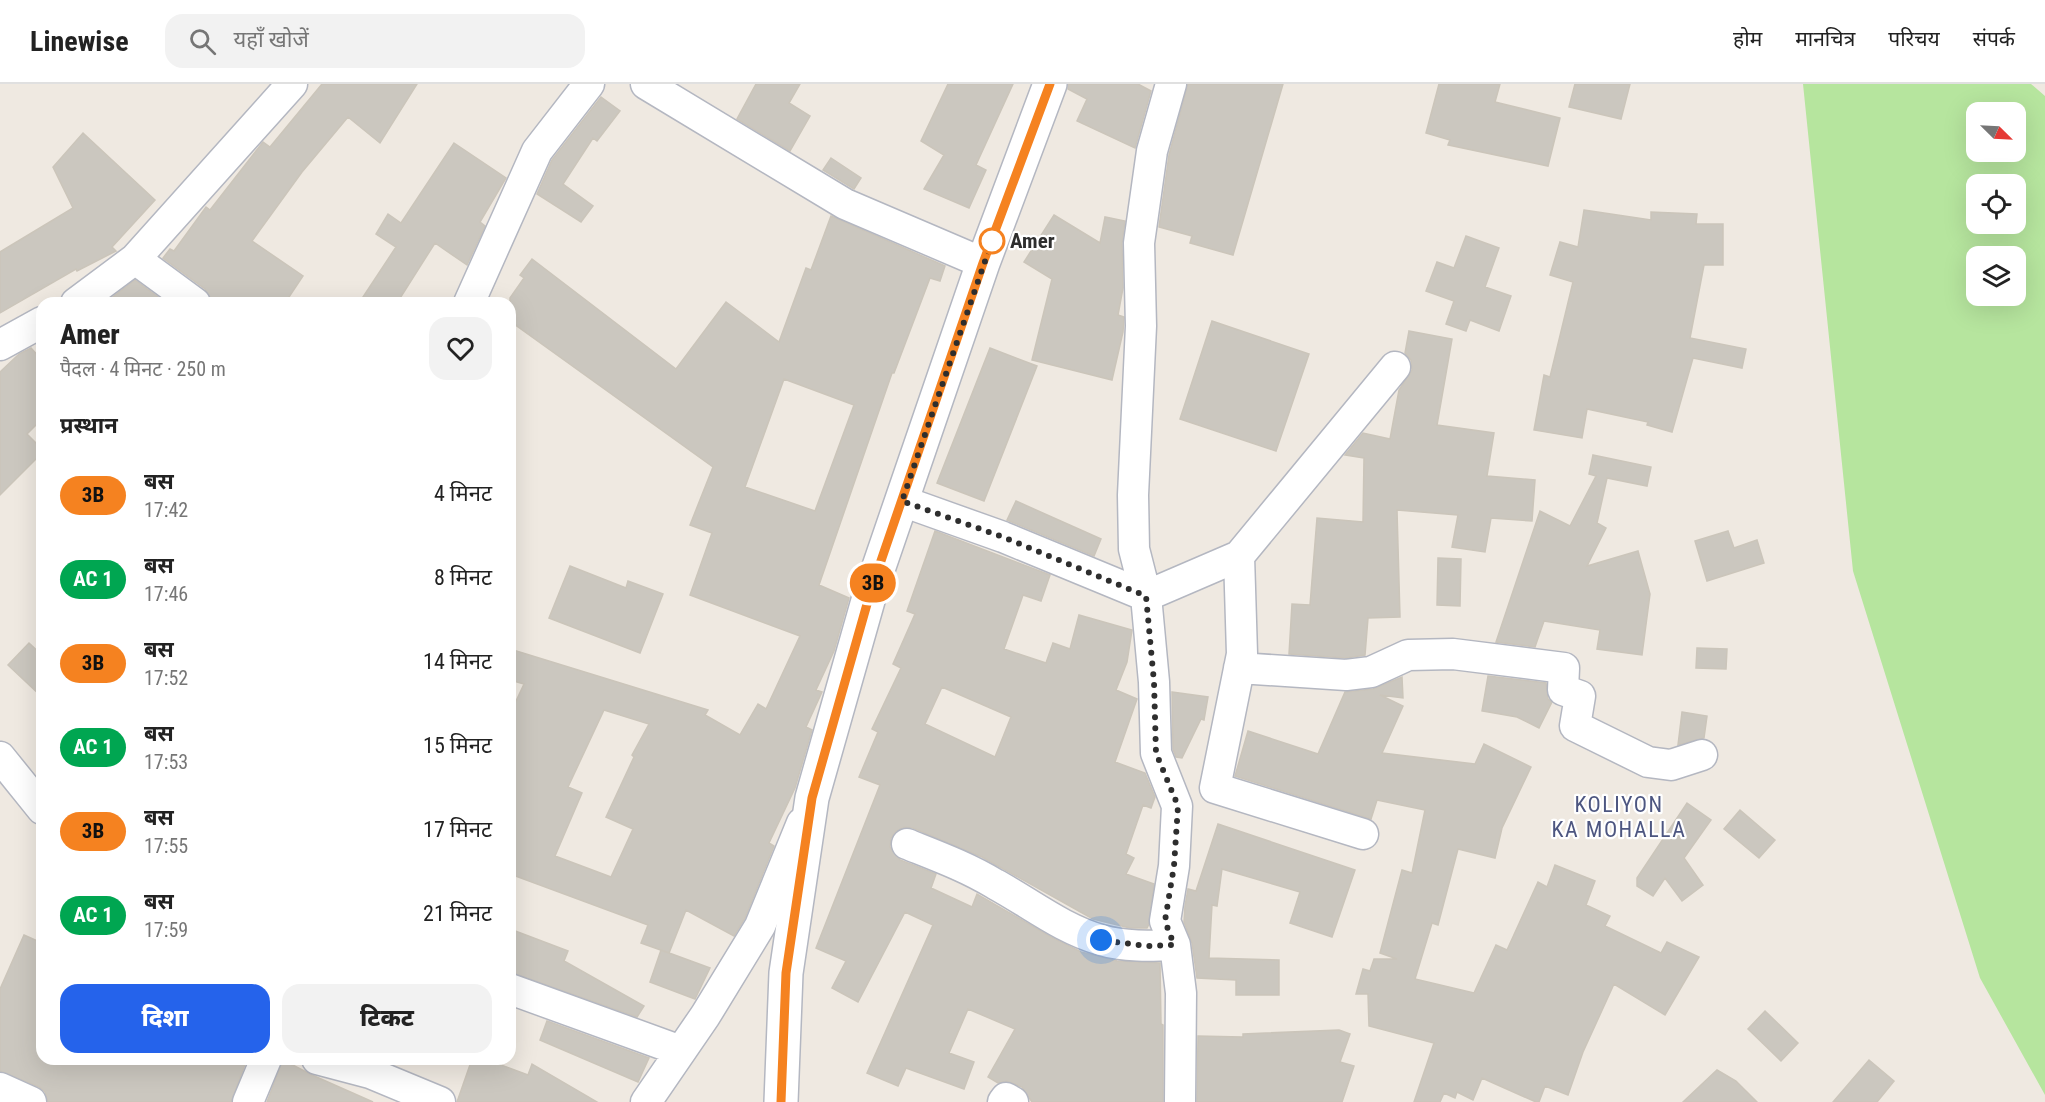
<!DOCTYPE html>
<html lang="hi">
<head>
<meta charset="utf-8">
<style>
	:root { --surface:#fff; --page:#f2f2f2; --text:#222; --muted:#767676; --line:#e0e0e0; --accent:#2563eb }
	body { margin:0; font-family:"Roboto Condensed","Noto Sans Devanagari",sans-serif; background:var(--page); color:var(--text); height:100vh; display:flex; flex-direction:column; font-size:22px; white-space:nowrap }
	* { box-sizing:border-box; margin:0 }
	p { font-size:20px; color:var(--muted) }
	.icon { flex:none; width:33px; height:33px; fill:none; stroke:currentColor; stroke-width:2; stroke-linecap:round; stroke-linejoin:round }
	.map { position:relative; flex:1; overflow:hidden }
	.side { position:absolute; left:36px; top:213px; width:480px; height:768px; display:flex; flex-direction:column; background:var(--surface); border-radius:18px; box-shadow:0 6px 24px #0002 }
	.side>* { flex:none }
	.badge { padding:0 12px; border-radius:20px; font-size:21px; line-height:39px }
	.needle { width:39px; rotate:114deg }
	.controls { position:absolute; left:1966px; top:18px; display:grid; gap:12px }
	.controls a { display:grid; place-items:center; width:60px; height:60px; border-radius:12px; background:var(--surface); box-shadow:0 6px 24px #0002; font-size:30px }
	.you { position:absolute; width:30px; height:30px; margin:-15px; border:4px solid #fff; border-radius:50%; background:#1a73e8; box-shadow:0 0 0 9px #1a73e833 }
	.map>.badge { position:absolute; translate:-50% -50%; box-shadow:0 0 0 3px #fff }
	h2 { padding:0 24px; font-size:22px; line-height:54px }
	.round { display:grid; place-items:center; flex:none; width:63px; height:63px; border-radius:18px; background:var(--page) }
	.summary { display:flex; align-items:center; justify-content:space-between; height:102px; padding:0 24px }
	h1 { font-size:28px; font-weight:800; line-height:45px }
	.action { display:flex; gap:12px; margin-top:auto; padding:12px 24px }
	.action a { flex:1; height:69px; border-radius:18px; background:var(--accent); color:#fff; font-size:24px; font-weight:800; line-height:69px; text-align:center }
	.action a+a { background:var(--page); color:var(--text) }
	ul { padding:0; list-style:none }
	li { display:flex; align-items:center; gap:18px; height:84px; padding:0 24px }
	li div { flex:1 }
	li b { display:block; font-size:22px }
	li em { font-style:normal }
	li .badge { min-width:66px; font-weight:700; text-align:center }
	header { display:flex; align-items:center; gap:36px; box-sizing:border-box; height:84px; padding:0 30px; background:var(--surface); border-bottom:2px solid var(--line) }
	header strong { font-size:28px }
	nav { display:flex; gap:33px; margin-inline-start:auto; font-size:21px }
	.search { width:420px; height:54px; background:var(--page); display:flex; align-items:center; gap:15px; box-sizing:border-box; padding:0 21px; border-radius:18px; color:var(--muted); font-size:22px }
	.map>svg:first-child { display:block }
	.green { fill:#b6e59e; fill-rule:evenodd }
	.building { fill:#cbc7bf; stroke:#cbc5ba; stroke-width:1.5; fill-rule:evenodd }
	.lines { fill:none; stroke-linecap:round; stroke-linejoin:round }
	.minor-casing { stroke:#b4b7c1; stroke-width:33 }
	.secondary-casing { stroke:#b4b7c1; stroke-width:36 }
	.minor { stroke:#fff; stroke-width:30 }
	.secondary { stroke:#fff; stroke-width:33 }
	.line-casing { stroke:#fff; stroke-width:14 }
	.line { stroke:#f58220; stroke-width:9 }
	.walk { stroke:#2e2e2e; stroke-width:6; stroke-dasharray:0 10.8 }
	.stop-dot { fill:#fff; stroke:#f58220; stroke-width:3 }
	.labels { text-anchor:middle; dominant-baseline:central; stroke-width:4.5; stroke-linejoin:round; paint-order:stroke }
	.stop-label { font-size:21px; font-weight:bold; fill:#2e2e2e; stroke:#fff; text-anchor:start }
	.neighbourhood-label { font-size:22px; letter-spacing:1.5px; fill:#4d5680; stroke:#fff }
</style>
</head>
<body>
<header>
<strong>Linewise</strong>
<div class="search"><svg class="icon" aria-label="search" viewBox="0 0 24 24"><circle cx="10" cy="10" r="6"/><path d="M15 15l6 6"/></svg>यहाँ खोजें</div>
<nav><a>होम</a><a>मानचित्र</a><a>परिचय</a><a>संपर्क</a></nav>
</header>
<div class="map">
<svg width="2045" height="1018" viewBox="0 0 2045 1018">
	<rect width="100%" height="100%" fill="#efe9e1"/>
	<path class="green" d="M1803 0H2031L2045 12V1011L1980 894 1853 487ZM1977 28H2016V68H1977ZM1977 100H2016V140H1977ZM1977 172H2016V212H1977Z"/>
	<path class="building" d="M322 0H417L380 59 348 33 302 88 252 157 303 192 285 219H212L205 205 163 174 170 165 174 167 206 123 210 126 263 58 270 63Z
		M756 0H800L789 19 810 32 790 67 737 35Z
		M948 0H1013L976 81 986 86 969 124 924 105 944 71 921 57Z
		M1068 0H1138L1151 7 1135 64 1077 37 1087 15 1068 5Z
		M1188 0H1283L1233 171 1190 159 1192 152 1159 143 1169 71Z
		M1439 0H1500L1495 18 1560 34 1548 82 1448 61 1450 56 1426 49Z
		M1575 0H1630L1621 35 1569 23Z
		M601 13 620 27 597 57 593 54 563 100 593 122 581 138 537 110 552 76Z
		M83 49 155 116 112 163 116 167 77 187 76 185 0 229V168L73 124 53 83Z
		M454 59 506 94 480 138 485 142 467 181 435 159 397 219H359L396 163 376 150 388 130 401 139Z
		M831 74 861 94 854 105 823 86Z
		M1584 126 1651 136V128L1697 130 1696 140H1723V181H1704L1690 254 1746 265 1742 284 1693 274 1672 348 1647 341 1648 338 1587 325 1582 354 1534 346 1544 291 1550 293 1573 198 1550 191 1560 158 1578 163Z
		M1054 131 1100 159 1105 133 1125 137 1122 159 1123 204 1118 231 1124 233 1123 248 1112 296 1032 276 1052 195 1024 178Z
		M831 132 945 182 940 197 930 194 894 289H892L819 501 849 514 834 567 816 606 822 608 806 643 812 646 795 704 769 759 774 762 745 834 734 852 686 826 669 869 641 859 648 841 510 790V630L524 600 510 596V565L708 626 705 631 740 651 758 620 766 625 800 552 690 511 712 449 690 441 713 383 510 237V214L524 194 520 191 532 175 676 285 726 218 779 258 806 184 811 186ZM784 295 854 321 815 427 745 403ZM604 626 649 640 632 671 634 673 606 733 633 745 611 793 555 772 582 709 568 703Z
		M1466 152 1499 164 1485 203 1511 212 1499 247 1470 236 1466 247 1446 240 1454 217 1426 207 1437 178 1454 184Z
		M135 196 166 219H105Z
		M1212 237 1309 270 1276 367 1180 335Z
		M1409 247 1452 255 1437 341 1494 349 1487 392 1535 396 1532 437 1491 434 1485 468 1452 463 1458 431 1397 426 1400 533 1368 534 1365 571 1346 574 1289 570 1292 520 1310 521 1317 434 1363 438 1364 374 1345 371 1363 349 1390 355 1399 306 1412 286 1411 276 1405 269Z
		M31 264 42 276V335L27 350 42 365V369L0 411V288L19 270Z
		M990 264 1037 282 984 417 937 399Z
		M1593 371 1651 383 1647 402 1607 394 1597 439 1606 444 1587 482 1638 467 1650 510 1642 571 1597 565 1600 546 1544 537 1535 563 1496 558 1540 427 1570 442 1596 392 1589 390Z
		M1016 417 1101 455 1094 472 1007 436Z
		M935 447 1050 491 1041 517 1023 511 1004 565 1046 579 1053 559 1070 565 1079 531 1132 546 1127 578 1116 606 1137 615 1115 678 1145 689 1155 713 1151 724 1143 721 1126 770 1134 774 1126 790 1154 800 1149 840 1147 844H1130L1093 835 982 773 913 744 904 743 896 747 891 754 890 763 900 776 936 790 931 804 972 823 977 810 1051 853 1081 868 1117 877 1160 879 1161 940 1163 941V1018H1032L1022 1003 1007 997 998 999 988 993 1015 945 968 925 949 969 974 978 964 1005 906 984 898 1002 867 989 933 841 905 828 858 918 832 904 846 877 816 864 880 701 859 693 878 648 872 645 901 584 893 580 915 530 907 527ZM942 603 1011 633 995 673 925 640Z
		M1728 447 1734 464 1757 456 1764 479 1707 497 1695 457Z
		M1438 474 1461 475 1460 522 1437 521Z
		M570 482 626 504 628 497 663 510 640 569 549 534Z
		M29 559 42 571V613L8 581Z
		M1697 564 1727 565 1726 585 1696 584Z
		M1488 592 1546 599 1548 615 1552 618 1539 644 1517 633 1482 627Z
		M1402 593 1403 614 1380 611 1403 622 1382 669 1475 680 1484 660 1531 683 1502 744 1495 774 1458 765 1438 841 1432 839 1415 895 1474 909 1496 861 1507 866 1538 798 1547 803 1555 781 1595 797 1586 821 1610 832 1605 842 1661 869 1667 858 1699 873 1665 931 1614 900 1583 968 1568 1011 1545 1002 1539 1018H1536L1482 994 1473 1016 1457 1008 1455 1014 1444 1009 1440 1018H1414L1434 959 1369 942 1368 910H1356L1363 885 1370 887 1374 875H1397L1380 869 1402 786 1412 789 1425 726 1377 716 1371 735 1235 692 1248 647 1318 670 1345 608 1373 605Z
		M1172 608 1208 613 1204 636 1201 635 1182 674 1176 673 1173 665Z
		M1682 628 1707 632 1704 654 1678 661Z
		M1687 719 1711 736 1684 774 1703 801 1682 817 1665 794 1653 812 1637 802V794Z
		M1740 726 1775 756 1759 774 1724 745Z
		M1218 740 1355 786 1332 853 1290 839 1300 808 1222 785 1217 822 1212 821 1209 874 1279 876V911H1236V896L1197 894 1192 859 1184 838 1185 822 1188 805 1196 807Z
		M510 845 568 867 564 877 644 922 637 933 510 888Z
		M24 851 42 859V975H247L231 1018H48L45 1008 39 1003 0 987V905Z
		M661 866 710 884 695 915 650 898Z
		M1765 927 1798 959 1781 977 1748 945Z
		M547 937 649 974 638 998 540 956Z
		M1339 946 1350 950 1340 978 1354 982 1342 1018H1197L1198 952 1243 953V950Z
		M472 975H485L528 991 532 980 597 1018H457Z
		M283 976 312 991 373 1018H267Z
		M1869 976 1894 997 1877 1018H1833Z
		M1717 986 1736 997 1757 1018H1683Z"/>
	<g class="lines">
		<defs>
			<path id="minor" d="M646 0 845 120 983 179
				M1171 0 1152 67 1139 159 1141 242 1133 411 1134 465 1146 512 1154 598 1156 669 1177 722 1174 782 1165 837 1175 861 1181 909 1180 1018
				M135 175 195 219
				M76 219 135 175 292 0
				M469 219 537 67 589 0
				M0 261 42 238
				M902 417 1003 453 1146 512 1239 472 1395 283
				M1239 472 1242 570 1215 704 1363 750
				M1239 584 1346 591 1371 588 1408 571 1453 570 1564 584 1563 606 1580 612 1575 642 1648 678 1671 681 1702 671
				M0 673 42 725
				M907 760C937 772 967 783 995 800 1030 819 1062 845 1101 856 1124 863 1151 862 1175 861
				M510 905 681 967
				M317 975 370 989 440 1018
				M0 1004 31 1018
				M248 1018 266 975
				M646 1018 705 932 760 842 802 739
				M1003 1018 1006 1014 1013 1018"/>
			<path id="secondary" d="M781 1018 786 889 812 714 871 506 983 179 1050 0"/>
		</defs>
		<use href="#minor" class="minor-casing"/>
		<use href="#secondary" class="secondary-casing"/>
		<use href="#minor" class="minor"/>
		<use href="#secondary" class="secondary"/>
	</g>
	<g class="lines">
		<defs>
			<path id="line" d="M781 1018 786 889 812 714 871 506 983 179 1050 0"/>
		</defs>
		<use href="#line" class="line-casing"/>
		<use href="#line" class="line"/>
		<path class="walk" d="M992 157 902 417 1003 453 1146 512 1154 598 1156 669 1178 722 1174 782 1165 837 1174 861 1146 862 1101 856"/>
	</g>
	<circle class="stop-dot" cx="992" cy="157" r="12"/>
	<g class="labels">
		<g class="stop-label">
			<text x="1010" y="157">Amer</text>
		</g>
		<g class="neighbourhood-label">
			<text x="1619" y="720">KOLIYON<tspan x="1619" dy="25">KA MOHALLA</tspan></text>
		</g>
	</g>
</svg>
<div class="controls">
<a><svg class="needle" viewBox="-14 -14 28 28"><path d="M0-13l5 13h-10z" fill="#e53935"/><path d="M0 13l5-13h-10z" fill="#767676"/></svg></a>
<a><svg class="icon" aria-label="locate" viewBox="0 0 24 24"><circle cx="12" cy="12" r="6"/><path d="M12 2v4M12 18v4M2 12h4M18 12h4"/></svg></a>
<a><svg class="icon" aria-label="layers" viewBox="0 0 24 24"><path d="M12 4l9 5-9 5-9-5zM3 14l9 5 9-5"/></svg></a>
</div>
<div class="you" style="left:1101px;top:856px"></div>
<b class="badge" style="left:873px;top:499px;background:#f58220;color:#111">3B</b>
<section class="side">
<div class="summary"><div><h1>Amer</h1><p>पैदल · 4 मिनट · 250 m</p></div><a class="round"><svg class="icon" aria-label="heart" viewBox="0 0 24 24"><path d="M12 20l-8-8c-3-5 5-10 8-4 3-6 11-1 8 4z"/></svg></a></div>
<h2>प्रस्थान</h2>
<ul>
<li><span class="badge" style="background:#f58220;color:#111">3B</span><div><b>बस</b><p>17:42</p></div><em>4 मिनट</em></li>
<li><span class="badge" style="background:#00a651;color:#fff">AC 1</span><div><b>बस</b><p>17:46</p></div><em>8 मिनट</em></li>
<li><span class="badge" style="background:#f58220;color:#111">3B</span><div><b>बस</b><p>17:52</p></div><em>14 मिनट</em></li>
<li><span class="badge" style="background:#00a651;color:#fff">AC 1</span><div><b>बस</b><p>17:53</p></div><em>15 मिनट</em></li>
<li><span class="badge" style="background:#f58220;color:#111">3B</span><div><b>बस</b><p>17:55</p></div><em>17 मिनट</em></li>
<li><span class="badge" style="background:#00a651;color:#fff">AC 1</span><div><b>बस</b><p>17:59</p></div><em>21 मिनट</em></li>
</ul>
<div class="action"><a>दिशा</a><a>टिकट</a></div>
</section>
</div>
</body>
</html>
